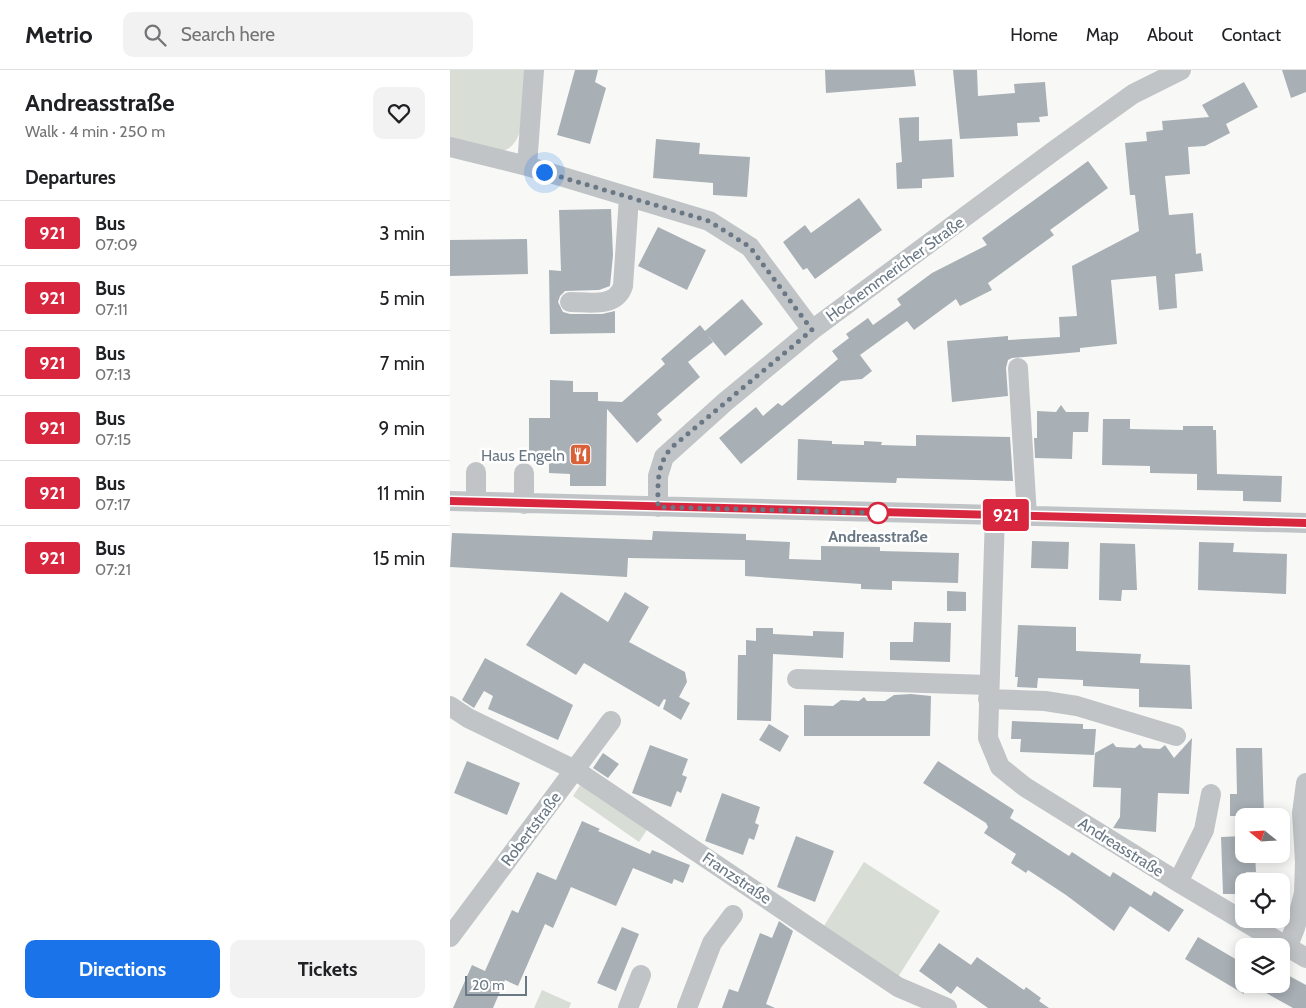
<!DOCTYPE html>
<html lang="en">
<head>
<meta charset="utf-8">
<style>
	:root { --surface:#fff; --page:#f2f2f2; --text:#202124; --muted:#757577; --line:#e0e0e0; --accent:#1a73e8 }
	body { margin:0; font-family:Cabin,sans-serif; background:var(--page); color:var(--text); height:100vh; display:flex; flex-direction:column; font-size:19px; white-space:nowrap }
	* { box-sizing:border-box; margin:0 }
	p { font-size:16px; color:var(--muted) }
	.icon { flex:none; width:28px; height:28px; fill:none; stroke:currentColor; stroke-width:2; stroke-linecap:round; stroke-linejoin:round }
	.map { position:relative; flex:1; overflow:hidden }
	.sheet { display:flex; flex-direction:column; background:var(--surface); width:450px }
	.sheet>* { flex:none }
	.badge { padding:0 10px; border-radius:4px; font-size:18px; line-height:32px }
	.needle { width:32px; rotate:288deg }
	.controls { position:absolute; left:785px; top:738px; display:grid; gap:10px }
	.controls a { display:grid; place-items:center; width:55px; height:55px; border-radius:10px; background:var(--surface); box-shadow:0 2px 12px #0003; font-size:25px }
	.scale { position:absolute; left:15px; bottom:12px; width:62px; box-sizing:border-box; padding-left:5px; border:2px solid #6a7885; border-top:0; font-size:14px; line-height:18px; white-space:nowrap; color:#6a7885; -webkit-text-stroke:4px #fff; paint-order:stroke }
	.you { position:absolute; width:25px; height:25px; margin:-12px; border:4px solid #fff; border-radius:50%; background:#1a73e8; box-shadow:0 0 0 8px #1a73e833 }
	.map>.badge { position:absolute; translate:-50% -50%; box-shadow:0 0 0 2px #fff }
	h2 { padding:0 25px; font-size:19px; line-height:45px }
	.round { display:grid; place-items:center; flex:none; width:52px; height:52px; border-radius:10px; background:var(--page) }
	.overview { display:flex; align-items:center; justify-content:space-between; height:85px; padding:0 25px }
	h1 { font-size:24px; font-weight:700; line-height:38px }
	.primary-button { display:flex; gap:10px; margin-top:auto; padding:10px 25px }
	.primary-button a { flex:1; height:58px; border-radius:10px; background:var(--accent); color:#fff; font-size:20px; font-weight:700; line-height:58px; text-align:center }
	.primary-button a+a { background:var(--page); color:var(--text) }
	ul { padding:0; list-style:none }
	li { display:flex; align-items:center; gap:15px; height:65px; padding:0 25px; border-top:1px solid var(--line) }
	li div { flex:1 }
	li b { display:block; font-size:19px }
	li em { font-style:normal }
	li .badge { min-width:55px; font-weight:700; text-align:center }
	header { display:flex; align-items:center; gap:30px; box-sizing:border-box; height:70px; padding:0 25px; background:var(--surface); border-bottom:1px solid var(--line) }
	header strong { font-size:24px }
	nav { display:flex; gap:28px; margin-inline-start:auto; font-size:18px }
	.search { width:350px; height:45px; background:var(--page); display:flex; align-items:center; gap:12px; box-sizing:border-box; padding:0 18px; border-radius:10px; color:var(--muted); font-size:19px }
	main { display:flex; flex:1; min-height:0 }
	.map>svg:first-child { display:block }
	.green { fill:#d8ddd6 }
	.building { fill:#a8afb5 }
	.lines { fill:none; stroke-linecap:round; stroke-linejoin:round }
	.minor { stroke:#c0c4c7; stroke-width:20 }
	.line-casing { stroke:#fff; stroke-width:11 }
	.line { stroke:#d7263d; stroke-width:8 }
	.walk { stroke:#6a7885; stroke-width:5; stroke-dasharray:0 9 }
	.stop-dot { fill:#fff; stroke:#d7263d; stroke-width:2.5 }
	.labels { text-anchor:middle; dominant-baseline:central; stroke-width:5; stroke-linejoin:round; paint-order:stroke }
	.street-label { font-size:16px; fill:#6a7885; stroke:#fff }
	.poi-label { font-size:16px; fill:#6a7885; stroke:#fff; text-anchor:end }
	.stop-label { font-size:16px; font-weight:bold; fill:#6a7885; stroke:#fff }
</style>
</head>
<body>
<header>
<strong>Metrio</strong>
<div class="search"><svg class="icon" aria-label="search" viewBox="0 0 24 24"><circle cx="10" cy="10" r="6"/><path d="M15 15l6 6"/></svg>Search here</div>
<nav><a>Home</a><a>Map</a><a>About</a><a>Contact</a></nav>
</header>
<main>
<section class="sheet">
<div class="overview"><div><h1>Andreasstraße</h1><p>Walk · 4 min · 250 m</p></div><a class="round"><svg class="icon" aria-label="heart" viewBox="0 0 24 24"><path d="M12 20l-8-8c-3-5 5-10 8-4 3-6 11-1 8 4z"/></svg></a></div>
<h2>Departures</h2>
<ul>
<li><span class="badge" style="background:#d7263d;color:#fff">921</span><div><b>Bus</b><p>07:09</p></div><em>3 min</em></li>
<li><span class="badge" style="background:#d7263d;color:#fff">921</span><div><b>Bus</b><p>07:11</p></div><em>5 min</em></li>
<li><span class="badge" style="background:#d7263d;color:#fff">921</span><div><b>Bus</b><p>07:13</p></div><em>7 min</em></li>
<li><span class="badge" style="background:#d7263d;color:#fff">921</span><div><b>Bus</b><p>07:15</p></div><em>9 min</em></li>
<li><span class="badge" style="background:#d7263d;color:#fff">921</span><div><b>Bus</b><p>07:17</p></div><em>11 min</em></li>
<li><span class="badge" style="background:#d7263d;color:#fff">921</span><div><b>Bus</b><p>07:21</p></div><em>15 min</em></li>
</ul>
<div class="primary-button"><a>Directions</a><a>Tickets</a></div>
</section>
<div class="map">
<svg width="856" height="938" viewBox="0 0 856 938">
	<rect width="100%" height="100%" fill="#f8f9f6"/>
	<path class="green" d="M0 0H76C74 22 80 85 45 81 30 79 15 73 0 69Z
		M131 714 198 758 189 772 123 726Z
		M414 792 490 841 448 907 372 859Z
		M92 920 121 933 119 938H84Z"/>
	<path class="building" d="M125 0H148L145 12 156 18 140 74 107 65Z
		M375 0H464L466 16 376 23Z
		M503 0H527L528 26 565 23 564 14 595 12 598 46 589 47 590 52 567 53 568 66 510 69Z
		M832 0H856V22L841 28Z
		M794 12 808 37 776 54 780 63 755 76 738 77 740 104 715 106 719 145 743 143 746 184 751 183 753 201 725 204 727 238 709 240 706 206 661 210 667 274 630 278V282L562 288 558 290 556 298 558 326 502 332 497 271 558 266V270L610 267 609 247 627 246 622 196 689 161 685 125H680L675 73 697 71 696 62 713 60 712 51 759 47 752 35Z
		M469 47V71L502 69 504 107 472 109V118L447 119 446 93 452 92 449 48Z
		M206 69 250 73 249 84 300 87 297 127 263 125V113L203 108Z
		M638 91 658 118 600 160 604 165 538 213 542 220 510 236 506 229 464 260 457 251 410 285 422 301 412 309 391 311 291 394 269 368 306 337 313 346 328 333 332 336 388 289 382 281 399 268 396 264 418 248 423 255 451 235 447 229 482 203 537 175 532 168Z
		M409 128 432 160 365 209 357 198 353 200 333 172 355 155 361 163Z
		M161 139 163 185 160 216 149 220 115 221 110 226 108 232 113 242 120 244H152L165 241V263L100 264 99 200 111 201 109 140Z
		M208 157 256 180 237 220 188 196Z
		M77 169 78 204 0 206V170Z
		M292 229 313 254 275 286 256 263 263 272 238 292 250 307 207 344 212 350 187 373 157 339 156 416H120V404L99 403V387H79V348H100V310L123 311V322H148V331L172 332 215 294 211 289 250 255 255 261Z
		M611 335 616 342H639L638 362H623L622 389 585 388 584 368H587V341L606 342Z
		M653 349H680V359L733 360V356H763V360H766L767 404 832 406 831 432 793 431V421L747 420V404L700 403V396L652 395Z
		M466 365 560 367 563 411 447 408 446 413 347 410 348 369 382 371V374L414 375V371L432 372 431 375 466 376Z
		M203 461 296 464V470L340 472 339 489 371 490V476L430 477V481L509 483 508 513 442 511V520L411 519V514L295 506V490L178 488 177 507 0 497 2 463 202 470Z
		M582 471 619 472 618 499 581 498Z
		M749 472 784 473 783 482 837 484 836 524 748 520Z
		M650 473 685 474 687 520H672L671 531 649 530Z
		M497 521 516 522V541H497Z
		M111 522 158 552 175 522 199 537 179 572 235 602 237 612 229 627 240 633 231 650 213 639 216 630 214 629 209 637 134 593 126 605 76 575Z
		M464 552 501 553 500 592 440 590V572H463Z
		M568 555 626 557V581L691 584 690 593 740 595 742 639 689 637V619L633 616V610L588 608 587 618 567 617 568 607H565Z
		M306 558H323V564L363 566V561L394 562 393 588 323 584 321 651 287 650 288 585H296V570L306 571Z
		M35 588 123 635 108 670 38 639 43 626 34 621 24 638 12 630Z
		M461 624 481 626 480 666H354V635L383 636 391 630 409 631 414 627 417 631H435L444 625Z
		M562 651 633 654V659H646L644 685 570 682 571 669H561Z
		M319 654 339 666 330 682 309 670Z
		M742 668 739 724 708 723 706 762 663 758 670 747 671 718 643 717 645 683 663 673 666 677 685 678 690 674 693 678 710 679 715 675 724 688Z
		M200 675 238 689 232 705 237 707 231 723 227 721 221 737 182 723Z
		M786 678H812L814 746H780V724H787Z
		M153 683 169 694 158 708 143 698Z
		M17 691 70 713 57 745 4 723Z
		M488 691 564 740 560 748 619 786 622 782 660 807 663 802 701 826 704 821 734 840 719 862 680 836 664 861 616 825 578 800 576 803 561 793 566 784 534 763 538 757 536 753 473 713Z
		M272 723 310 737 305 753 309 755 304 770 299 768 293 785 255 771Z
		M132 751 150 759 148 761 200 784 202 780 240 795 233 813 224 809 222 814 183 798 166 836 121 817 103 858 95 854 68 916 55 910 43 938H3L22 895 35 901 62 840 68 843 87 802 106 810Z
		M346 766 384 781 365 832 327 817Z
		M794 766V784H805L806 802H796L794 824H773L771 767Z
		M329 851 343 861 316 934 325 938H272L279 919 288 922 310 863 322 868Z
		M172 857 189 864 166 921 147 913Z
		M748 867 794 894V924L735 889Z
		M489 873 521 895 527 887 574 920 576 917 591 928 589 931 599 938H538L507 916 501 924 469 901Z
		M832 902 856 915V938H843L800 914H831Z"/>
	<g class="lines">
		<path class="minor" d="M0 77 77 96 259 151 300 177 362 260
			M77 96 84 0
			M120 232C139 232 166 238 173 216L179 127
			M568 298 577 446
			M0 431 856 453
			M26 432V402
			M74 434V403
			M208 437V406L214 387 275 332 362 260 605 80 683 24 731 0
			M545 445 538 668 550 697 575 717 728 812 856 888
			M347 609 539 615
			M538 629 595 631 627 636 726 666
			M0 636 18 648 125 700 448 917 497 938
			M728 812 754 760 761 724
			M0 867 161 651
			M837 878 845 858 854 823 855 792 852 743 856 713
			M178 938 191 905
			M237 938 262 873 283 845"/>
	</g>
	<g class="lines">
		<defs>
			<path id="line" d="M0 431 856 453"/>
		</defs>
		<use href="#line" class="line-casing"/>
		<use href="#line" class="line"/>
		<path class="walk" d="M94 102 259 151 300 177 362 260 221 378C206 396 208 415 208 437L428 443"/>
	</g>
	<defs>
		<symbol id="restaurant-square" viewBox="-11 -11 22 22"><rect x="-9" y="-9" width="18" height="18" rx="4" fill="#d86137" stroke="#fff"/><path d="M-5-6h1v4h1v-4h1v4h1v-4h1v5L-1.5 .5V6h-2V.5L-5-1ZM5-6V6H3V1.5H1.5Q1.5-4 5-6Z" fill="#fff"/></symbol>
	</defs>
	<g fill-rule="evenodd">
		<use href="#restaurant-square" x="118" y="372" width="25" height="25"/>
	</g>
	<circle class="stop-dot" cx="428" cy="443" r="10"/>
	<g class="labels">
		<g class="street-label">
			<text transform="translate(445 199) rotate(-36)">Hochemmericher Straße</text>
			<text transform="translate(81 759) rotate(-53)">Robertstraße</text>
			<text transform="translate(671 777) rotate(32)">Andreasstraße</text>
			<text transform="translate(287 808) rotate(34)">Franzstraße</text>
		</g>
		<g class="poi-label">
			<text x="115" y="385">Haus Engeln</text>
		</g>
		<g class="stop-label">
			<text x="428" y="466">Andreasstraße</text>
		</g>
	</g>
</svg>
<div class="controls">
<a><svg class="needle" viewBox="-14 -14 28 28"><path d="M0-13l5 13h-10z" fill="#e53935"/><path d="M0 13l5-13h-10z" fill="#757577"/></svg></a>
<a><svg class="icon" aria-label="locate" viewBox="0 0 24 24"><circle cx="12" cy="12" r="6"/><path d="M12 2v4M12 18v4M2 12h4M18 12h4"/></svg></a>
<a><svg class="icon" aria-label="layers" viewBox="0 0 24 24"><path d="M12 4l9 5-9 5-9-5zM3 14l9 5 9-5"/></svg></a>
</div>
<div class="scale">20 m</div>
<div class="you" style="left:94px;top:102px"></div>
<b class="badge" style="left:556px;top:445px;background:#d7263d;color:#fff">921</b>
</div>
</main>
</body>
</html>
